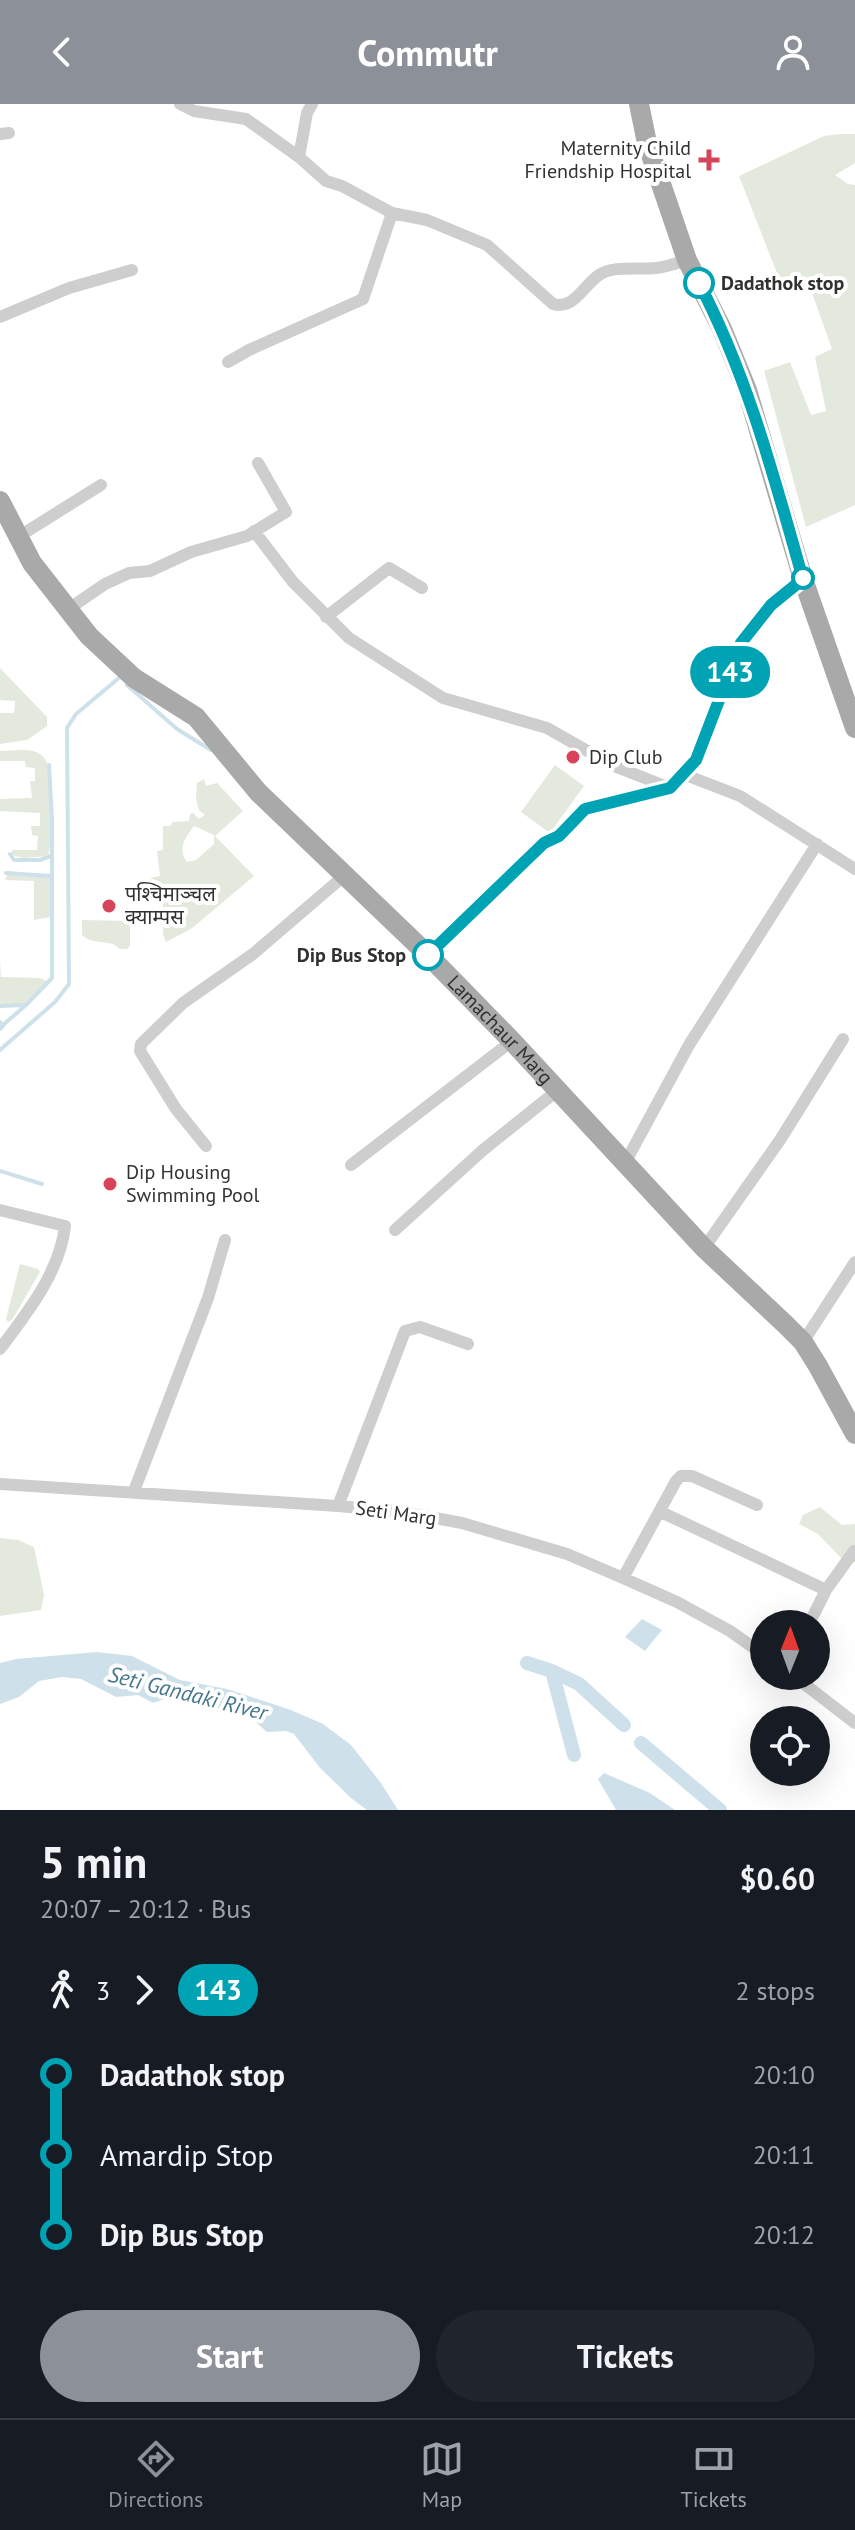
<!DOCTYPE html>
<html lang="en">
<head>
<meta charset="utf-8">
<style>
	:root { --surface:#171b24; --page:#20242c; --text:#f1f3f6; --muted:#9ea1a6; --line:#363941; --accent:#8c9099 }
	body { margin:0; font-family:"PT Sans","Noto Sans Devanagari",sans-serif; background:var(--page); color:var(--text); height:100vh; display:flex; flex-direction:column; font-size:30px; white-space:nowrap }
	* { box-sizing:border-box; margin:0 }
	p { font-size:26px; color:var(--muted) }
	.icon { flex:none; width:44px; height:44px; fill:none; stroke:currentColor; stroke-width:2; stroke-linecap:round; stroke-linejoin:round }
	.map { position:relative; height:1706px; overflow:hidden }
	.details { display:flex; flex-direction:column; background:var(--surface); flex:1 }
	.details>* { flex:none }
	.badge { padding:0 16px; border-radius:26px; font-size:28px; line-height:52px }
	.needle { width:52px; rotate:1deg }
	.fabs { position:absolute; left:750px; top:1506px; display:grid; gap:16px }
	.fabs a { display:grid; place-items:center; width:80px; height:80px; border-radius:50%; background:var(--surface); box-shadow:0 8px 32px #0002; font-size:40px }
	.map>.badge { position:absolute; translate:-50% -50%; box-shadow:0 0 0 4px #fff }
	.legs { display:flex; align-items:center; gap:12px; height:88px; padding:0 40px; font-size:26px }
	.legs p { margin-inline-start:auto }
	.summary { display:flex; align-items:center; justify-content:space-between; height:136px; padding:0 40px }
	h1 { font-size:44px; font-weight:700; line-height:60px }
	.primary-button { display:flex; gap:16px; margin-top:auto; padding:16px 40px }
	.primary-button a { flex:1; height:92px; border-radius:48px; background:var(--accent); color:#fff; font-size:32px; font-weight:700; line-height:92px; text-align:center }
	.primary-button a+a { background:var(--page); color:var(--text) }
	ul { padding:0 40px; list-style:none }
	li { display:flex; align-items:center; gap:28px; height:80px; font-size:30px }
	li i { display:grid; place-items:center; width:12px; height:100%; margin:0 10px; background:currentColor }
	li i::after { content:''; width:20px; height:20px; margin:-10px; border:6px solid; border-radius:50%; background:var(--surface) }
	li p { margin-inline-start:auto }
	li:first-child i { background:linear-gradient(#0000 50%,currentColor 0) }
	li:last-child i { background:linear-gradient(currentColor 50%,#0000 0) }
	header { display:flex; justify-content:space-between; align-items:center; height:104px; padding:0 40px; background:var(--accent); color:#fff; font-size:36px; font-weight:700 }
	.dock { display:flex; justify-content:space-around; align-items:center; height:112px; border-top:2px solid var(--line); background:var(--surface); font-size:22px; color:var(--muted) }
	.dock a { display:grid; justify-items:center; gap:4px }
	.dock .active { color:var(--accent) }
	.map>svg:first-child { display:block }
	.green { fill:#e4e9dd; fill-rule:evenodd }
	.water { fill:#cee1ea }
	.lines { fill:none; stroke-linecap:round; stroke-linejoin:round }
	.stream { stroke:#cee1ea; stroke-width:4 }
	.canal { stroke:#cee1ea; stroke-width:14 }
	.minor { stroke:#cecece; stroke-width:12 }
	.primary { stroke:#a9a9a9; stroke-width:20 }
	.line-1-casing { stroke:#fff; stroke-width:18 }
	.line-1 { stroke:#00a3b4; stroke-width:12 }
	.poi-dot { fill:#d74358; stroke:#fff; stroke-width:3 }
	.stop-1-dot { fill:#fff; stroke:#00a3b4; stroke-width:4 }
	.labels { text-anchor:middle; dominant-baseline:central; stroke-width:8; stroke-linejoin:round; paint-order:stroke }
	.poi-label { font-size:20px; fill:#313131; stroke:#fff; text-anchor:start }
	.stop-label { font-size:20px; font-weight:bold; fill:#313131; stroke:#fff; text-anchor:start }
	.street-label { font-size:20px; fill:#313131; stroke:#fff }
	.water-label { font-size:22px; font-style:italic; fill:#45768c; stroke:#fff }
</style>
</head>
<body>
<header><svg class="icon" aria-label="back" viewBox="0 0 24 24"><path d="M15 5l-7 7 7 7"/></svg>Commutr<svg class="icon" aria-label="person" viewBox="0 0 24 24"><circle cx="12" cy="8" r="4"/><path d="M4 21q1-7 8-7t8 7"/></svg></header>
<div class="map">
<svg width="855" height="1706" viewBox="0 0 855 1706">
	<rect width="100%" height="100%" fill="#fff"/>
	<path class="green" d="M840 30H855V59L835 71 848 80 855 81V401L806 423 764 267 790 258 811 311 826 307 815 253 832 245 811 186 780 177 739 72 824 32Z
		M0 564 47 613V622L27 636 0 640V609H14L15 597 0 596Z
		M22 646C31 646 39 647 45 655 54 667 53 737 48 752L24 754 11 751 12 746H37L38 732 32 731 31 722H40V709L0 707V695L32 694 30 677H35V664L26 663 25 657H0V647Z
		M555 661 584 682 550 729 521 708Z
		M204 675 206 682 217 679 243 707 215 732 254 772 191 825 166 838 163 830V786L150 785V774L160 772 157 747 163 746V722H171L172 718 189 717 190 710 193 709 199 715 205 711 199 706 196 695 197 679ZM194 722 214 731V740L196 756 187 758C177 745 185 734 194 722Z
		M8 769 51 772V813L34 816V777L5 776Z
		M82 816 130 817V842L127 845H120C110 834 93 842 82 831Z
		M0 856 1 873 40 874 47 877 25 900 0 902Z
		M20 1160 38 1165 40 1168 12 1216 8 1218 6 1215Z
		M820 1403 842 1421 855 1420V1459L841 1454 818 1430 799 1420 803 1411Z
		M0 1434 18 1436 34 1443 44 1491 41 1506 0 1512Z"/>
	<path class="water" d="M642 1515 662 1526 645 1547 625 1533Z
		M97 1548 132 1552 180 1576 227 1585 291 1606 323 1620 351 1641 381 1679 398 1706H367L351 1694 320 1664 294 1630 286 1627 267 1628 251 1614 228 1603 217 1604 182 1592 170 1593 153 1599 138 1591 116 1593 81 1575 62 1573 39 1577 19 1593 0 1600V1559L16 1555Z
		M604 1669 650 1689 675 1706H616L598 1675Z"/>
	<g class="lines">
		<path class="stream" d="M127 581 177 625 211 646
			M10 750 14 756H40L51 752
			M6 769 51 772
			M0 902 26 901
			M0 918 3 922 0 925
			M3 921 26 901 52 874V716L49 661
			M0 946 55 898 69 880 67 624 76 610 119 574
			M0 1067 42 1080"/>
		<path class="canal" d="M527 1559 552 1567 574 1651
			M552 1567 579 1580 624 1621
			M641 1639 720 1706"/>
		<path class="minor" d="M180 0 194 7 246 15 299 53 326 77 342 82 392 109 427 116 487 141 553 200C574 206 583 182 599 171 613 161 639 166 656 164 666 163 677 159 687 156
			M0 30 9 29
			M299 53 307 9 312 0
			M0 213 69 184 132 166
			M228 258 249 246 363 195 392 109
			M254 427 293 478 349 534 443 594 547 624 614 662 670 684
			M18 433 101 381
			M67 506 105 480 129 469 150 467 191 448 247 432 286 408 258 359
			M326 513 389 464 422 484
			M683 670 740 692 855 765
			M428 851 544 739 559 732 585 705 670 684 696 656 741 539 771 501 803 475
			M206 1042 176 1005 140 947 141 940 183 899 253 850 345 771
			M625 1059 689 941 817 740
			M351 1061 512 937
			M0 1106 65 1122C60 1168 27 1209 0 1245
			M395 1126 483 1046 558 986
			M704 1144 780 1036 843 935
			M803 1238 855 1158
			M0 1380 338 1402 396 1407 462 1419 567 1450 623 1474 677 1498 730 1527 764 1551
			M134 1387 208 1194 225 1136
			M338 1402 405 1227 420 1223 468 1240
			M661 1408 826 1486
			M623 1474 676 1377 681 1372H692L757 1401
			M809 1520 826 1486 854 1447
			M794 1572 855 1619"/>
		<g class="primary">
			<path d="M639 0 647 39 687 156 722 225 747 286 803 475 855 624"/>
			<path id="s1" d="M0 397 32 459 89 532 134 574 196 613 258 688 428 851 512 937 704 1144 785 1220 803 1238 818 1262 855 1330"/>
		</g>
	</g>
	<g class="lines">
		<defs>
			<path id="line-1" d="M428 851 544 739 559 732 585 705 670 684 696 656 741 539 771 501 803 475C774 373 748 273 699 179"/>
		</defs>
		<use href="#line-1" class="line-1-casing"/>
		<use href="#line-1" class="line-1"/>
	</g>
	<g class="poi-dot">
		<path d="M705 44h8v8h8v8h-8v8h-8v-8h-8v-8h8z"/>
		<circle cx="573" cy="653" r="8"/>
		<circle cx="109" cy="802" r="8"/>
		<circle cx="110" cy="1080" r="8"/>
	</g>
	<g class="stop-1-dot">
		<circle cx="699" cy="179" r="14"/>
		<circle cx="803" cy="474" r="10"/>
		<circle cx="428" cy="851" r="14"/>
	</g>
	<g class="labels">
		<g class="poi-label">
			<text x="691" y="44" text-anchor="end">Maternity Child<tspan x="691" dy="23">Friendship Hospital</tspan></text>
			<text x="589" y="653">Dip Club</text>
			<text x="125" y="790">पश्‍चिमाञ्‍चल<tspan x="125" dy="23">क्याम्पस</tspan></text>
			<text x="126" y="1068">Dip Housing<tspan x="126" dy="23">Swimming Pool</tspan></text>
		</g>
		<g class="stop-label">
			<text x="721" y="179">Dadathok stop</text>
			<text x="406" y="851" text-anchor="end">Dip Bus Stop</text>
		</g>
		<g class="street-label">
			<text stroke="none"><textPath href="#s1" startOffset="734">Lamachaur Marg</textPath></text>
			<text transform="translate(396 1409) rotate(8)">Seti Marg</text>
		</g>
		<g class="water-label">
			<text transform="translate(188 1589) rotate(14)">Seti Gandaki River</text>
		</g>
	</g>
</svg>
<div class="fabs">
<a><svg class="needle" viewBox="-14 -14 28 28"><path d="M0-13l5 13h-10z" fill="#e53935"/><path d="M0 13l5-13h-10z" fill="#9ea1a6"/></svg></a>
<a><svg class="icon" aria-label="locate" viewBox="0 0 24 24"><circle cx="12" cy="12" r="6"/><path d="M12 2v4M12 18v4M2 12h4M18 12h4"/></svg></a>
</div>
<b class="badge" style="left:730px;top:568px;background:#00a3b4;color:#fff">143</b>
</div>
<section class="details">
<div class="summary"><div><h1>5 min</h1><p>20:07 – 20:12 · Bus</p></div><b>$0.60</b></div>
<div class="legs"><svg class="icon" aria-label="walk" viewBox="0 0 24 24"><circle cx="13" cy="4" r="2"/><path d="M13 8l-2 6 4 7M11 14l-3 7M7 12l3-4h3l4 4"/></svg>3<svg class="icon" aria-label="forward" viewBox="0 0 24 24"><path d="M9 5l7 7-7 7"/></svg><b class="badge" style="background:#00a3b4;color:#fff">143</b><p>2 stops</p></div>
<ul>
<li><i style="color:#00a3b4"></i><b>Dadathok stop</b><p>20:10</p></li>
<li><i style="color:#00a3b4"></i><span>Amardip Stop</span><p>20:11</p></li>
<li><i style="color:#00a3b4"></i><b>Dip Bus Stop</b><p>20:12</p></li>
</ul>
<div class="primary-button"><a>Start</a><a>Tickets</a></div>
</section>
<nav class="dock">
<a class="active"><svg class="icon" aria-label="directions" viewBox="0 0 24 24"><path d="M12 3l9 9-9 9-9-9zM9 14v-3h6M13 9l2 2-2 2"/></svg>Directions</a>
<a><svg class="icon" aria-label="map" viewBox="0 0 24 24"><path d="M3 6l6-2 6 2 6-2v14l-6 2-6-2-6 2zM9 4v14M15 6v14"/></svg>Map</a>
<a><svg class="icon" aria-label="tickets" viewBox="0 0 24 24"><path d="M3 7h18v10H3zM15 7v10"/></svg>Tickets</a>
</nav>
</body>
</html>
